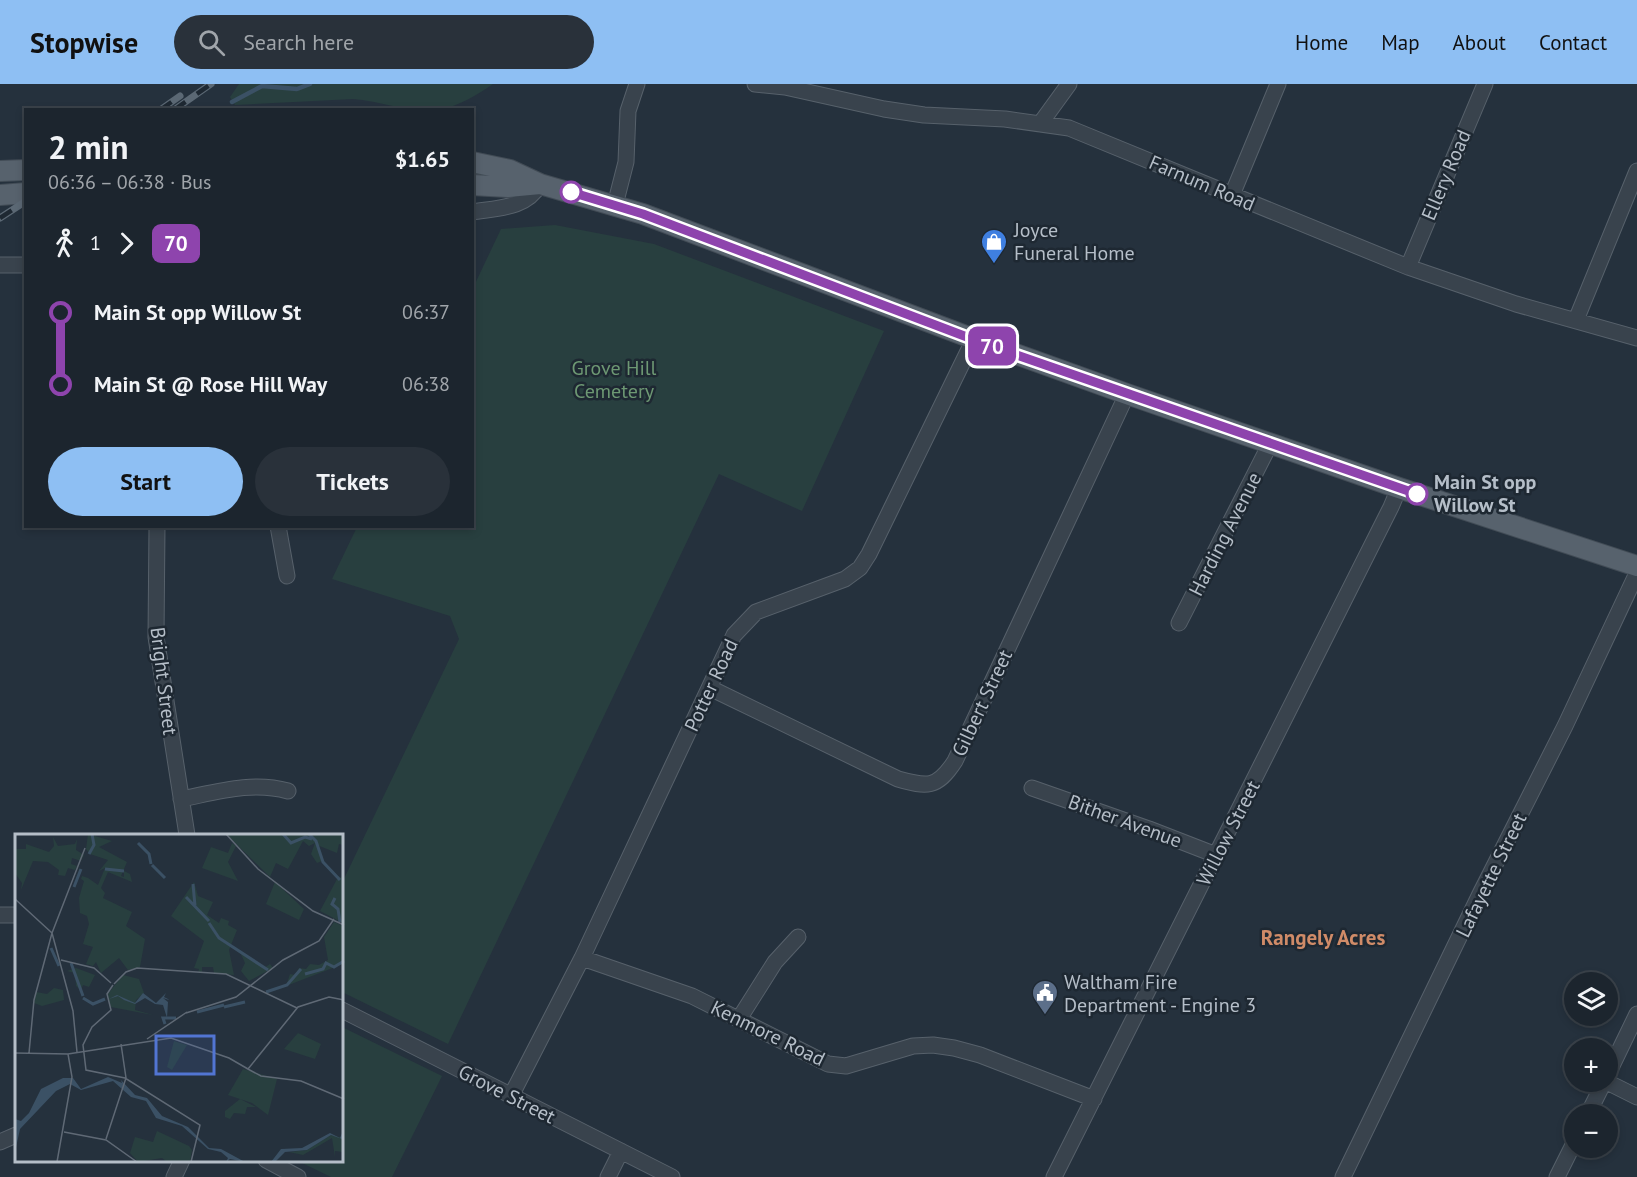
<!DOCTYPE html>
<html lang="en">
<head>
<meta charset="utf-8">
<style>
	:root { --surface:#1c252e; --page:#29313a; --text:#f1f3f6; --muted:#a0a5aa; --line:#3a424a; --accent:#8ebff3 }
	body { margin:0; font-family:"PT Sans",sans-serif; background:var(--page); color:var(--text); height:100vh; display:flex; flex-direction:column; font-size:22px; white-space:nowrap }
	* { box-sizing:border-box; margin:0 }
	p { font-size:20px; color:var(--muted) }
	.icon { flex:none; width:33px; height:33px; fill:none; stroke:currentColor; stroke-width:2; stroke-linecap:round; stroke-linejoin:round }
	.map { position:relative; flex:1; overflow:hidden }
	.side { position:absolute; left:24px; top:24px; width:450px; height:420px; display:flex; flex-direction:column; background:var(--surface); border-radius:0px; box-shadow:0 3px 9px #0003,0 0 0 2px var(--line) }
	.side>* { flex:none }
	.badge { padding:0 12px; border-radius:9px; font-size:21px; line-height:39px }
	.buttons { position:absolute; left:1564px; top:888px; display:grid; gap:12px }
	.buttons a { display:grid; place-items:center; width:54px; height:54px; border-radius:50%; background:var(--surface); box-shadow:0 3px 9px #0003,0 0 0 2px var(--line); font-size:30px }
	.map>.badge { position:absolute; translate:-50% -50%; box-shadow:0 0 0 3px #fff }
	.legs { display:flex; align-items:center; gap:9px; height:66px; padding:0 24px; font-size:20px }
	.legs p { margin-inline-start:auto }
	.summary { display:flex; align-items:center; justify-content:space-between; height:102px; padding:0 24px }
	h1 { font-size:33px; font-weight:700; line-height:45px }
	.primary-button { display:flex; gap:12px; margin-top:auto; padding:12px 24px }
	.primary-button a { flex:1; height:69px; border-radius:36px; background:var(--accent); color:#111; font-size:24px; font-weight:700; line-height:69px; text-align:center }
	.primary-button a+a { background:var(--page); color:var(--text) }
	ul { padding:0 24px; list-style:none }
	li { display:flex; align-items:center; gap:21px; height:72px; font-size:22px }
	li i { display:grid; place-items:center; width:9px; height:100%; margin:0 8px; background:currentColor }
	li i::after { content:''; width:15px; height:15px; margin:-8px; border:4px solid; border-radius:50%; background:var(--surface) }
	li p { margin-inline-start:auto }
	li:first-child i { background:linear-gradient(#0000 50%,currentColor 0) }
	li:last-child i { background:linear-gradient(currentColor 50%,#0000 0) }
	header { display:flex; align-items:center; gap:36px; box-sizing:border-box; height:84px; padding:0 30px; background:var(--accent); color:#111 }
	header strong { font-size:28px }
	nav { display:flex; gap:33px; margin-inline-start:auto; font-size:21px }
	.search { width:420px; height:54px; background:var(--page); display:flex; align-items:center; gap:15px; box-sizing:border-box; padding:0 21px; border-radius:33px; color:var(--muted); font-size:22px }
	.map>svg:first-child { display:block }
	.green { fill:#283f3f }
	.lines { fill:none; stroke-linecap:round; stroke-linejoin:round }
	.stream { stroke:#3b5165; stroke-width:4.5 }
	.minor-casing { stroke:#57616b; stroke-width:17 }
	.major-casing { stroke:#424c56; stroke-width:22 }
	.minor { stroke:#39434d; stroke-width:15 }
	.major { stroke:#57626d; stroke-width:20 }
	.rail-casing { stroke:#5b6874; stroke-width:7 }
	.rail { stroke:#1e2832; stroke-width:4.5; stroke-dasharray:14; stroke-linecap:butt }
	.line-1-casing { stroke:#fff; stroke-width:14 }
	.line-1 { stroke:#8e44ad; stroke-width:9 }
	.stop-1-dot { fill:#fff; stroke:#8e44ad; stroke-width:3 }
	.labels { text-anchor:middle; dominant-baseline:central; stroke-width:5; stroke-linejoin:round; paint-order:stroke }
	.street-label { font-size:20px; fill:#b5bec8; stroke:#1e2832 }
	.poi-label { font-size:20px; fill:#b5bec8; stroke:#1e2832; text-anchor:start }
	.park-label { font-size:20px; fill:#6d9873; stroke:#1e2832 }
	.stop-label { font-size:20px; font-weight:bold; fill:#b5bec8; stroke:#1e2832; text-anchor:start }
	.neighbourhood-label { font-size:21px; font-weight:bold; fill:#d08b68; stroke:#1e2832 }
	.inset-river { fill:none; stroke:#3b5165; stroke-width:3 }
	.inset-road { fill:none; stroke:#5f6975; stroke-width:1.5 }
	.view { fill:#5275d2; fill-opacity:0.15; stroke:#5275d2; stroke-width:3 }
	.inset-edge { fill:none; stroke:#b5bec8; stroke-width:3 }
</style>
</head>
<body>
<header>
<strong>Stopwise</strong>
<div class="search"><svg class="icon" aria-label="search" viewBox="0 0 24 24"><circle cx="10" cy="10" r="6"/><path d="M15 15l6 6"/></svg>Search here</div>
<nav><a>Home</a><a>Map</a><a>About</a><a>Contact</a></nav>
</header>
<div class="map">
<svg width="1637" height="1093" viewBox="0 0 1637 1093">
	<rect width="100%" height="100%" fill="#25313d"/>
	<path class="green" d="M239 0H493C477 11 458 23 437 26 409 29 381 17 353 15L235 21 230 13Z
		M555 141 654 160 884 247 802 427 719 390 448 960 342 908V799L459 555 450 532 332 495 357 443 472 442 473 204 501 145Z
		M342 943 442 992 392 1093H331L298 1077 342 1076Z"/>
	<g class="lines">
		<path class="stream" d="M232 18 262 2 297 5 310 0"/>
		<defs>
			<path id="minor" d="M755 0 785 3 884 25 924 31 1005 35 1069 44 1408 183 1516 220 1637 254
				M1040 40 1069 0
				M1232 111 1278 0
				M615 121 626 78 628 27 637 0
				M472 128C497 124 526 125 540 100
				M0 181H26
				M1408 183 1485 0
				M1576 236 1637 87
				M157 442 156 553 187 751
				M278 442 287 492
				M1179 539 1270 360
				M710 604 898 695C927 703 937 705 955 677L1127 310
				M1032 704 1149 745 1216 771
				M181 715C217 708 252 697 288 707
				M0 831H16
				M582 874 692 912 828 980 846 982 913 962 933 961 954 964 980 971 1094 1015
				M342 926 672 1093
				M739 935 775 878 798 853
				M1608 990 1637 930
				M1607 998 1637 1013
				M511 1012 582 874 734 551 756 528 845 495 860 484 869 470 974 255
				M1588 1030 1604 998
				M0 1058 16 1051
				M266 1076 298 1093
				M174 1093 182 1076
				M608 1093 621 1067
				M1054 1093 1391 423 1399 404
				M1343 1093 1480 810 1565 642 1637 489
				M1557 1093 1575 1057"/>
			<path id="major" d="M472 78 510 86 540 100 643 130 974 255 1127 310 1399 404 1637 482
				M0 87 26 86
				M472 101 508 103 540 100
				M0 111 26 109"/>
		</defs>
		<use href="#minor" class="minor-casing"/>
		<use href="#major" class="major-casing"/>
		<use href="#minor" class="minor"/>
		<use href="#major" class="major"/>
		<defs>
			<path id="rail" d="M160 26 180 12
				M174 26 211 0
				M0 134 26 117"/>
		</defs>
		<use href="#rail" class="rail-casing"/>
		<use href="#rail" class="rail"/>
	</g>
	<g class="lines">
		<defs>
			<path id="line-1" d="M571 108 643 130 988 261 1417 410"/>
		</defs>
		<use href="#line-1" class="line-1-casing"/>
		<use href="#line-1" class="line-1"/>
	</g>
	<defs>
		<symbol id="shop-pin" viewBox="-11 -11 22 30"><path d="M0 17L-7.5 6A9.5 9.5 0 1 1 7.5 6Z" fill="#3f7fe0" stroke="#1e2832"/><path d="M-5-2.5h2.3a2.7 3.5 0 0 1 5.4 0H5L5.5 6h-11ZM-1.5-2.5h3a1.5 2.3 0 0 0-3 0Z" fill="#fff"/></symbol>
		<symbol id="civic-pin" viewBox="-11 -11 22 30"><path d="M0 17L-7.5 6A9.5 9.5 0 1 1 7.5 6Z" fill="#5c6f8a" stroke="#1e2832"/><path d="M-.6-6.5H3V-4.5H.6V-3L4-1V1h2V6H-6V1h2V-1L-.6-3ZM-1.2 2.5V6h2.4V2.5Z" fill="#fff"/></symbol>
	</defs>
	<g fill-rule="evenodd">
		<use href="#shop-pin" x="979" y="143" width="30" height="40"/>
		<use href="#civic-pin" x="1030" y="894" width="30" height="40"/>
	</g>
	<g class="stop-1-dot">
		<circle cx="571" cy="108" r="10"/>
		<circle cx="1417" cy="410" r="10"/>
	</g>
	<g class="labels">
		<g class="street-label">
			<text transform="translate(1446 91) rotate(-67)">Ellery Road</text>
			<text transform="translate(1202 99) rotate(23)">Farnum Road</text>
			<text transform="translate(1225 450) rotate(-63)">Harding Avenue</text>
			<text transform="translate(164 597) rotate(83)">Bright Street</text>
			<text transform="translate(711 601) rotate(-65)">Potter Road</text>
			<text transform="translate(982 619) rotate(-65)">Gilbert Street</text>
			<text transform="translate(1125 737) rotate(20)">Bither Avenue</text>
			<text transform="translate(1228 749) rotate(-63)">Willow Street</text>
			<text transform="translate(1491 791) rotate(-64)">Lafayette Street</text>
			<text transform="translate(768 949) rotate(26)">Kenmore Road</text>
			<text transform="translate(507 1010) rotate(27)">Grove Street</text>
		</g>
		<g class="poi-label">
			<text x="1014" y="146">Joyce<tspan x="1014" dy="23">Funeral Home</tspan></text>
			<text x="1064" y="898">Waltham Fire<tspan x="1064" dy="23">Department - Engine 3</tspan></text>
		</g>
		<g class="park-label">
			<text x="614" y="284">Grove Hill<tspan x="614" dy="23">Cemetery</tspan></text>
		</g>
		<g class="stop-label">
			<text x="1434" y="398">Main St opp<tspan x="1434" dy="23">Willow St</tspan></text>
		</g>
		<g class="neighbourhood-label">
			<text x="1323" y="853">Rangely Acres</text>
		</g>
	</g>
	<g transform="translate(15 750)">
		<rect width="328" height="328" fill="#25313d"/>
		<path d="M73 0 97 7 84 13 112 28 106 42 109 43V37L115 40 117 48 93 38 86 54 90 59 88 64 117 78 111 92 130 105 125 133 113 136 104 124 86 139 81 128 78 132 71 130 78 113 68 110 74 90 72 82 65 79 64 64 69 47 66 45 67 42 73 44 83 51 90 34 84 37 93 26 75 20 71 15ZM211 0H328V11L324 10 322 19 302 11 307 27 302 29 296 20 300 9 294 12 288 7 273 35 261 29 255 43ZM38 3 43 12 60 10 62 5 61 16 69 21 66 27 57 24 56 30 62 32 60 36 53 34 50 42 43 41 44 36 33 28 18 27 6 56 7 49 0 39V15H11V10L34 18 39 12ZM217 9 221 12 213 28 223 47 187 34 196 13 213 19ZM320 41 328 44V89L305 77 322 45ZM179 48 183 62 198 68 192 81 204 89 206 84 214 87 213 91 222 96 214 116 219 141 199 139 198 133H187V139H183L184 135 179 134 189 107 156 82ZM260 48 289 75 284 86 251 70ZM319 88 328 92V130L271 152 275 140 280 141 284 134 291 135 295 130 304 131 313 126 309 103ZM224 116 249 134 255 130 258 134 234 147 226 137 230 129ZM61 134 80 141 74 153 68 151 66 156 61 152 60 139 52 137ZM108 141 124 145 129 159 121 166 120 176 138 181 96 173 92 161ZM39 154 48 156 49 166 27 172 19 169 21 158 32 160ZM283 199 306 210 300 225 269 215ZM159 207 172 211 157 236 152 233ZM228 235 262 245 253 281 237 269 213 261ZM225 265 241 273H232L230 280 219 279 215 285 210 283V277ZM142 297 174 312 177 316 175 328H152L147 324 123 328 115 319 120 303 138 308ZM316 301 328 304V318L320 317V323L317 304 288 321 274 318 292 316Z" fill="#283f3f"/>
		<path d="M128 159 141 169 151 159 149 163 153 165 154 166 148 164 153 168 152 184 148 171 140 170 130 164 120 170 109 166 103 162 94 165 102 161 120 169ZM93 243 107 249 106 246 120 261 132 264 147 282 173 293 194 314 206 315 230 328 215 325 211 328 213 324 206 318 193 315 167 292 141 284 131 267 116 263 98 247 66 256 55 250 41 257 5 295 0 318V285L6 287 14 279 26 255 48 244H58L66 255ZM328 297 327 305 316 301 292 316 270 318 260 328H256L266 315 287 314 315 299 325 304Z" fill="#3b5165"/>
		<path class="inset-river" d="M268 0 276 9 290 3 297 5M294 0 301 7 308 28 325 46M123 9 134 20 136 30M74 20 79 11 77 0M137 31 150 44M90 35 109 37M178 50 180 72M59 53 66 35M171 63 194 87M320 64 317 70 323 75 325 88M194 89 204 104 253 136M36 114 44 132M56 129 68 162M290 140 308 135 311 129 319 133 329 127M251 158 272 151 286 135M68 164 78 170 90 165M209 173 230 168M182 178 209 171M150 190 148 184H161"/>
		<path class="inset-road" d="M211 0 243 35 298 77 329 91M0 65 37 99M46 126 79 134 96 149M99 150 111 138 122 134 211 140 282 174M98 151 92 160 96 176 77 193 68 211 71 236 110 244 185 291 176 328M171 179 221 163 268 126 304 107 319 85M132 205 172 178M62 218 58 177 37 99 70 14M0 219 53 220 156 204 214 224 233 235M14 219 19 166 37 99M231 234 246 242 286 247 329 265M233 235 283 173 314 163 329 166M49 298 91 306 122 328M91 305 111 244 106 210M42 328 57 243 53 220"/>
		<path class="view" d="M141 202H199V240H141Z"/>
		<rect width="328" height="328" class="inset-edge"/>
	</g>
</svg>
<div class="buttons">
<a><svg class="icon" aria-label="layers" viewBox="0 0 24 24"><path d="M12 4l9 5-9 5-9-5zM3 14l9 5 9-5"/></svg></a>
<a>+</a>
<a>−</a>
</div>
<b class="badge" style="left:992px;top:262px;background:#8e44ad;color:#fff">70</b>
<section class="side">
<div class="summary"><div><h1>2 min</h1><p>06:36 – 06:38 · Bus</p></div><b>$1.65</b></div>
<div class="legs"><svg class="icon" aria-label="walk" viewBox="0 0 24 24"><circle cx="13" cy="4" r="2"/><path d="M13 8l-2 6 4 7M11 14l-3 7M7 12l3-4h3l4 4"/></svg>1<svg class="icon" aria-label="forward" viewBox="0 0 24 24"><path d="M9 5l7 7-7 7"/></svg><b class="badge" style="background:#8e44ad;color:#fff">70</b></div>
<ul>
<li><i style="color:#8e44ad"></i><b>Main St opp Willow St</b><p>06:37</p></li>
<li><i style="color:#8e44ad"></i><b>Main St @ Rose Hill Way</b><p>06:38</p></li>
</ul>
<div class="primary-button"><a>Start</a><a>Tickets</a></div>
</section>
</div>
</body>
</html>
